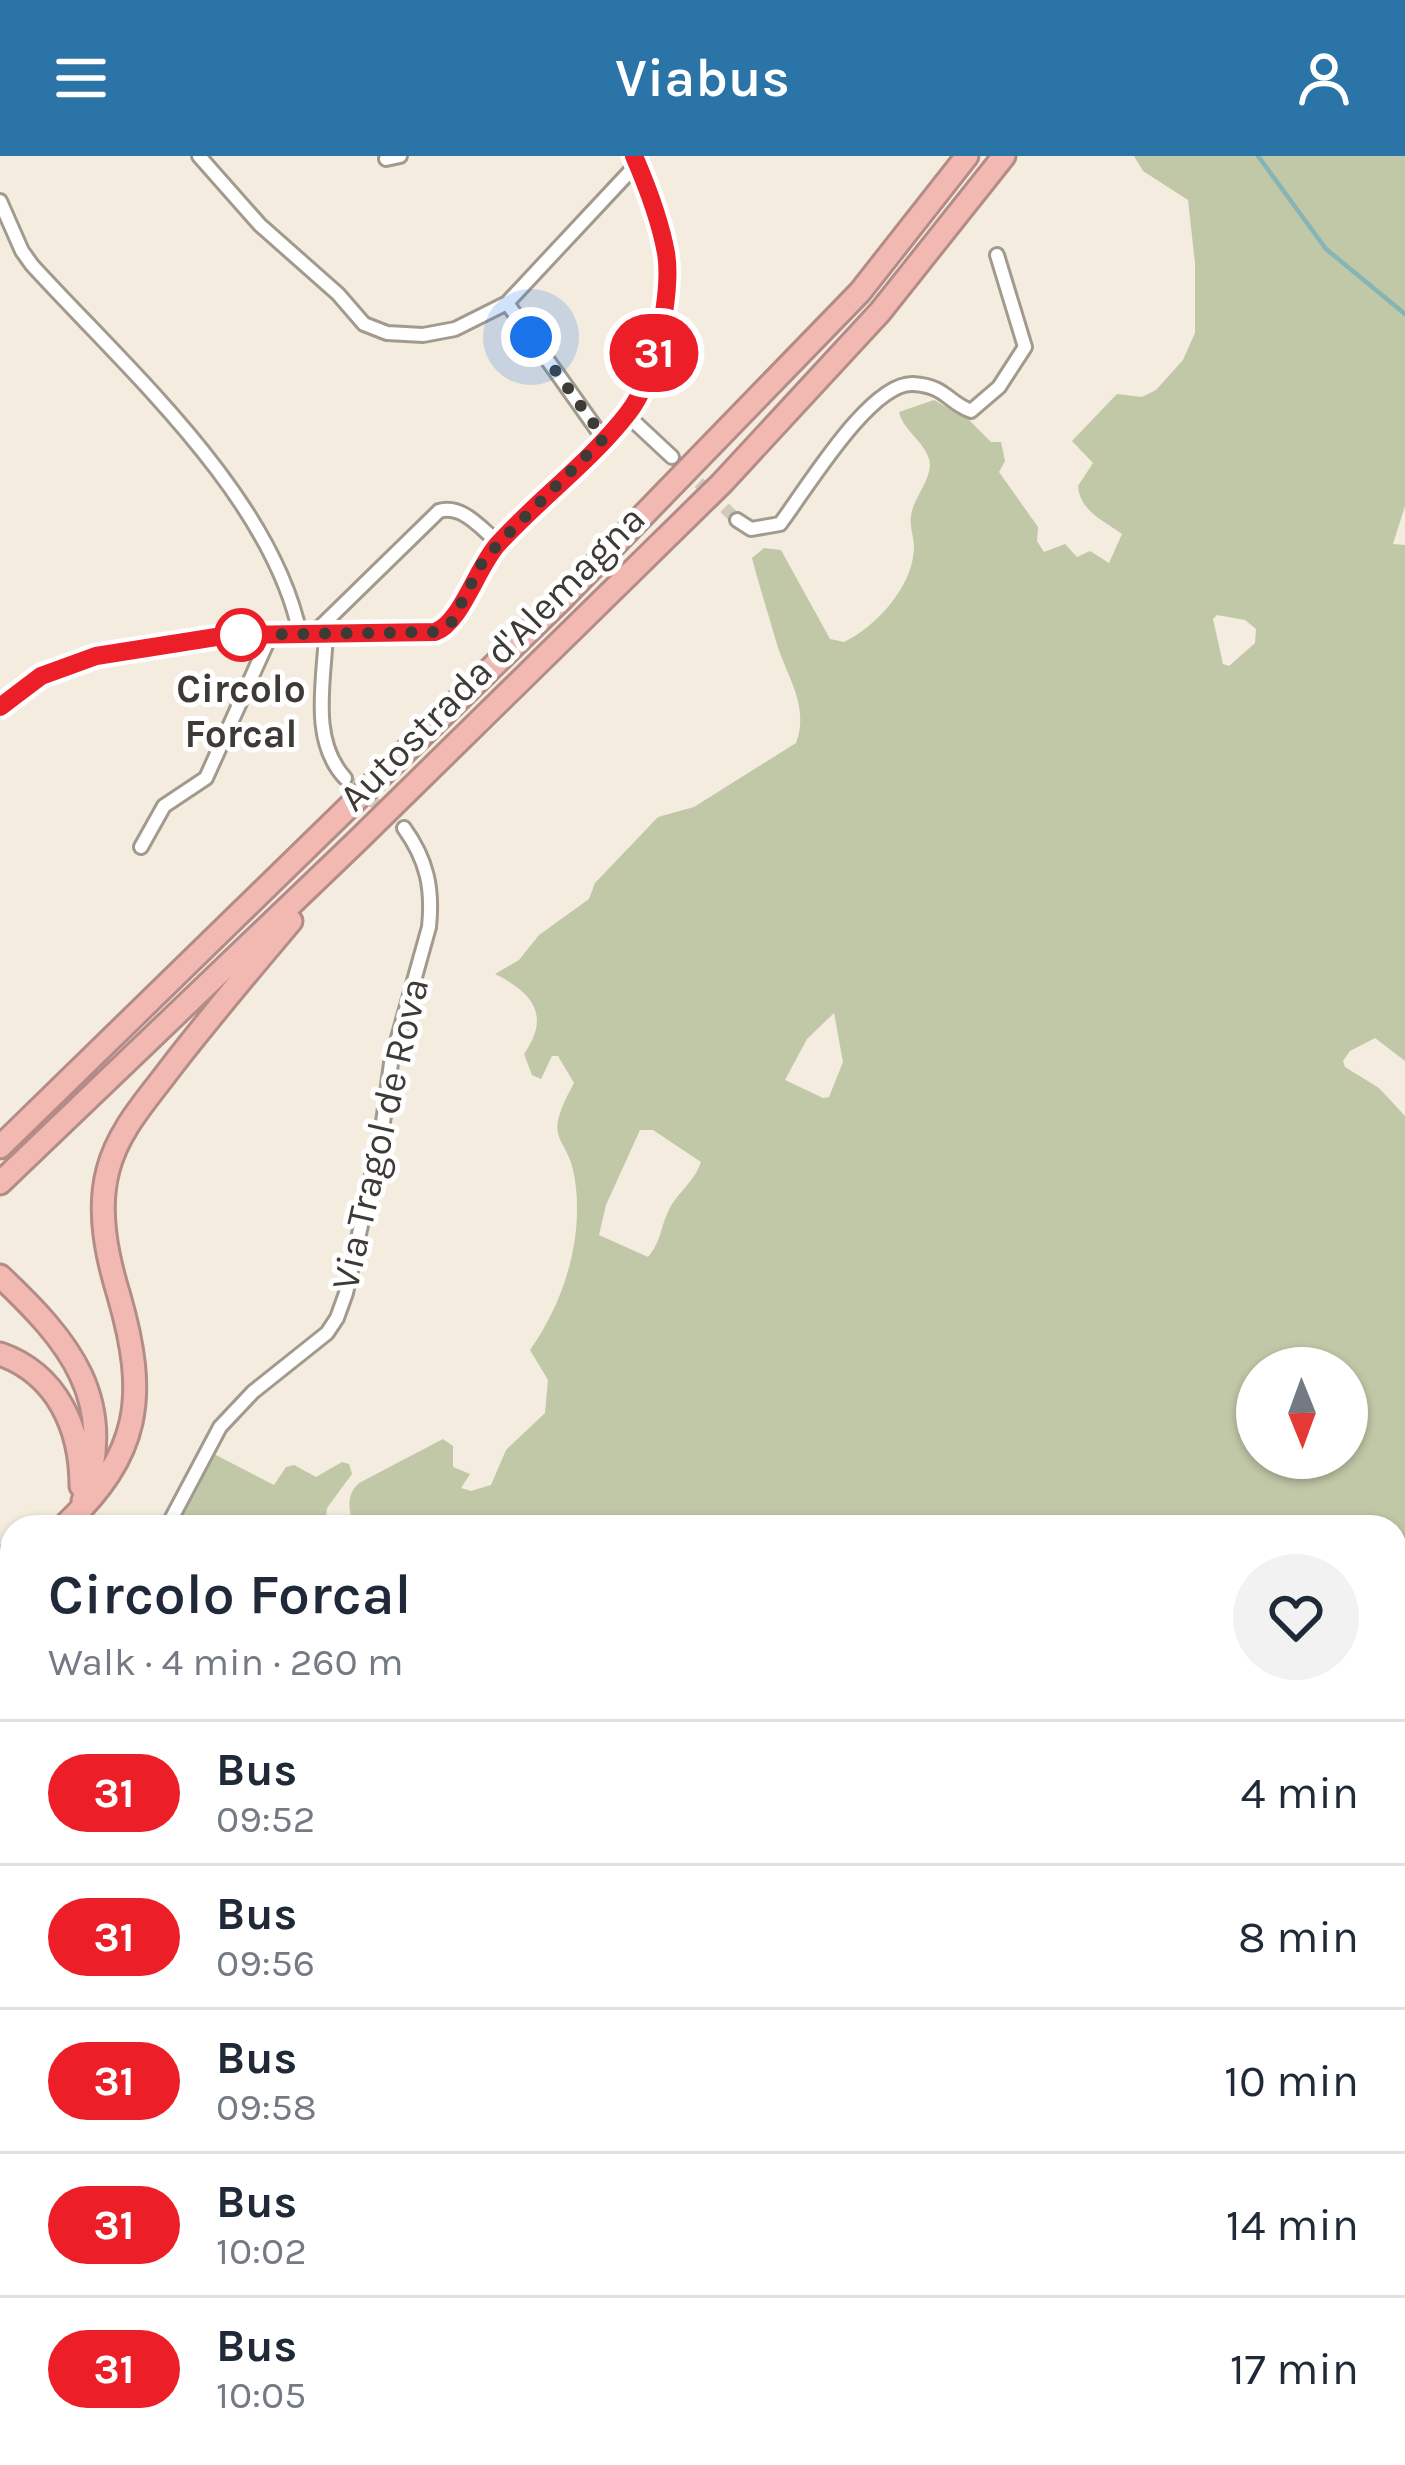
<!DOCTYPE html>
<html lang="en">
<head>
<meta charset="utf-8">
<style>
	:root { --surface:#fff; --page:#f2f2f3; --text:#1f2937; --muted:#747a83; --line:#e0e1e3; --accent:#2b74a8 }
	body { margin:0; font-family:Karla,sans-serif; background:var(--page); color:var(--text); height:100vh; display:flex; flex-direction:column; font-size:45px; white-space:nowrap }
	* { box-sizing:border-box; margin:0 }
	p { font-size:39px; color:var(--muted) }
	.icon { flex:none; width:66px; height:66px; fill:none; stroke:currentColor; stroke-width:2; stroke-linecap:round; stroke-linejoin:round }
	.map { position:relative; flex:1; overflow:hidden }
	.side { position:absolute; left:0px; top:1359px; width:1407px; height:951px; display:flex; flex-direction:column; background:var(--surface); border-radius:36px 36px 0 0; box-shadow:0 3px 9px #0004 }
	.side>* { flex:none }
	.badge { padding:0 24px; border-radius:39px; font-size:42px; line-height:78px }
	.needle { width:78px; rotate:179deg }
	.buttons { position:absolute; left:1236px; top:1191px; display:grid; gap:24px }
	.buttons a { display:grid; place-items:center; width:132px; height:132px; border-radius:50%; background:var(--surface); box-shadow:0 3px 9px #0004; font-size:60px }
	.you { position:absolute; width:60px; height:60px; margin:-30px; border:9px solid #fff; border-radius:50%; background:#1a73e8; box-shadow:0 0 0 18px #1a73e833 }
	.map>.badge { position:absolute; translate:-50% -50%; box-shadow:0 0 0 6px #fff }
	.round { display:grid; place-items:center; flex:none; width:126px; height:126px; border-radius:63px; background:var(--page) }
	.head { display:flex; align-items:center; justify-content:space-between; height:204px; padding:0 48px }
	h1 { font-size:57px; font-weight:600; line-height:90px }
	ul { padding:0; list-style:none }
	li { display:flex; align-items:center; gap:36px; height:144px; padding:0 48px; border-top:3px solid var(--line) }
	li div { flex:1 }
	li b { display:block; font-size:45px }
	li em { font-style:normal }
	li .badge { min-width:132px; font-weight:700; text-align:center }
	header { display:flex; justify-content:space-between; align-items:center; height:156px; padding:0 48px; background:var(--accent); color:#fff; font-size:54px; font-weight:600 }
	.map>svg:first-child { display:block }
	.green { fill:#c0c8a7; fill-rule:evenodd }
	.lines { fill:none; stroke-linecap:round; stroke-linejoin:round }
	.stream { stroke:#87b4b5; stroke-width:4.5 }
	.minor-tunnel { stroke:#d0c9bc; stroke-width:12; stroke-dasharray:12 6; stroke-linecap:butt }
	.minor-casing { stroke:#a19a8d; stroke-width:18 }
	.motorway-casing { stroke:#b38c87; stroke-width:27 }
	.minor { stroke:#fff; stroke-width:12 }
	.motorway { stroke:#f2b8b2; stroke-width:21 }
	.line-casing { stroke:#fff; stroke-width:27 }
	.line { stroke:#ec1f29; stroke-width:18 }
	.walk { stroke:#3e3b36; stroke-width:12; stroke-dasharray:0 21.6 }
	.stop-dot { fill:#fff; stroke:#ec1f29; stroke-width:6 }
	.labels { text-anchor:middle; dominant-baseline:central; stroke-width:10; stroke-linejoin:round; paint-order:stroke }
	.street-label { font-size:39px; fill:#3e3b36; stroke:#fff }
	.stop-label { font-size:39px; font-weight:bold; fill:#3e3b36; stroke:#fff }
</style>
</head>
<body>
<header><svg class="icon" aria-label="menu" viewBox="0 0 24 24"><path d="M4 6h16M4 12h16M4 18h16"/></svg>Viabus<svg class="icon" aria-label="person" viewBox="0 0 24 24"><circle cx="12" cy="8" r="4"/><path d="M4 21q1-7 8-7t8 7"/></svg></header>
<div class="map">
<svg width="1405" height="2309" viewBox="0 0 1405 2309">
	<rect width="100%" height="100%" fill="#f4ecde"/>
	<path class="green" d="M1134 0H1405V350L1393 388 1405 389V905L1375 882 1350 895 1343 905 1345 911 1379 932 1405 960V1661L1395 1689V1371H354C349 1355 345 1340 359 1327L443 1283 453 1290V1311L470 1318 461 1332 471 1335 491 1329 506 1294 545 1257 548 1224 530 1194C562 1149 582 1089 576 1032 571 974 538 993 574 927L558 900H552L541 923 532 919 524 898C551 859 533 837 495 818L519 804 539 779 589 743 595 727 658 661 694 651 796 587C810 549 786 520 776 485 768 457 759 429 752 402L764 392 781 394 830 483 844 486C877 470 913 430 914 392 914 378 908 369 912 355 916 339 934 319 929 303 923 284 903 274 899 256L934 244 969 264 991 286H1001L1005 305 999 316 1038 371 1037 385 1044 396 1065 388 1077 401 1090 395 1109 407 1122 378C1103 364 1080 355 1078 330L1093 307 1072 285 1117 238 1142 241 1156 234 1183 204 1195 177V107L1188 44 1143 15ZM1217 459 1245 464 1256 473 1255 487 1229 510 1223 508 1213 463ZM834 857 843 906 829 941 823 942 785 924 807 883ZM640 974H653L701 1006C694 1027 677 1036 668 1056 660 1073 661 1086 648 1101L599 1079 606 1049ZM1257 1212H1347V1302H1257Z
		M214 1298 274 1329 286 1311 294 1309 316 1321 342 1306 349 1308 352 1318 327 1352 325 1371H176Z
		M1395 1730 1405 1734V2012L1395 2026Z
		M1405 2032V2309H1135L1131 2298H1395V2044Z
		M12 2147V2298H1027L1020 2309H0V2151Z"/>
	<g class="lines">
		<path class="stream" d="M1258 0 1326 93 1405 158"/>
		<path class="minor-tunnel" d="M686 314 737 364
			M345 622 404 672"/>
		<defs>
			<path id="minor" d="M199 0 260 69 338 138 364 168 387 177 423 179 455 173 507 147 637 8
				M386 3 400 0
				M0 45 22 95 32 109C126 212 271 339 300 478
				M507 147 603 282
				M627 259 672 301
				M737 364 751 373 780 368C806 334 870 226 913 228 946 230 947 246 971 255L999 231 1025 191 997 99
				M313 478 439 355C463 348 481 373 499 387
				M326 478C324 526 310 584 345 622
				M0 551 41 520 96 500 229 479 435 476 451 467 482 407 499 387 627 259 648 219 665 142 667 99 634 0
				M141 691 164 650 206 622 271 478
				M167 1371 220 1271 253 1236 327 1177 337 1162 346 1137 382 974 391 907 429 771C433 732 427 704 404 672
				M1395 1701 1405 1662
				M1395 1706 1400 1718 1405 1720
				M0 1752 12 1720
				M1395 2023 1405 2010
				M1020 2309 1027 2298"/>
			<path id="motorway" d="M0 991 561 444 860 136 967 0
				M0 1027 355 687 722 327 880 156 1004 0
				M0 1120C69 1185 119 1244 83 1345
				M0 1198C57 1218 81 1272 81 1330
				M63 1371C141 1298 148 1241 119 1140 107 1101 97 1055 108 1014 118 975 145 946 169 914 208 863 250 814 291 765
				M0 1403 12 1399"/>
		</defs>
		<use href="#minor" class="minor-casing"/>
		<use href="#motorway" class="motorway-casing"/>
		<use href="#minor" class="minor"/>
		<use href="#motorway" class="motorway"/>
	</g>
	<g class="lines">
		<defs>
			<path id="line" d="M0 551 41 520 96 500 229 479 435 476C461 467 477 411 498 388 539 343 591 305 628 257 654 225 673 137 666 97 660 64 647 30 634 0"/>
		</defs>
		<use href="#line" class="line-casing"/>
		<use href="#line" class="line"/>
		<path class="walk" d="M241 479H229L435 476 451 467 482 407 499 387 604 282 531 181"/>
	</g>
	<circle class="stop-dot" cx="241" cy="479" r="24"/>
	<g class="labels">
		<g class="street-label">
			<text transform="translate(492 502) rotate(-45)">Autostrada d'Alemagna</text>
			<text transform="translate(380 978) rotate(-77)">Via Tragol de Rova</text>
		</g>
		<g class="stop-label">
			<text x="241" y="533">Circolo<tspan x="241" dy="45">Forcal</tspan></text>
		</g>
	</g>
</svg>
<div class="buttons">
<a><svg class="needle" viewBox="-14 -14 28 28"><path d="M0-13l5 13h-10z" fill="#e53935"/><path d="M0 13l5-13h-10z" fill="#747a83"/></svg></a>
</div>
<div class="you" style="left:531px;top:181px"></div>
<b class="badge" style="left:654px;top:197px;background:#ec1f29;color:#fff">31</b>
<section class="side">
<div class="head"><div><h1>Circolo Forcal</h1><p>Walk · 4 min · 260 m</p></div><a class="round"><svg class="icon" aria-label="heart" viewBox="0 0 24 24"><path d="M12 20l-8-8c-3-5 5-10 8-4 3-6 11-1 8 4z"/></svg></a></div>
<ul>
<li><span class="badge" style="background:#ec1f29;color:#fff">31</span><div><b>Bus</b><p>09:52</p></div><em>4 min</em></li>
<li><span class="badge" style="background:#ec1f29;color:#fff">31</span><div><b>Bus</b><p>09:56</p></div><em>8 min</em></li>
<li><span class="badge" style="background:#ec1f29;color:#fff">31</span><div><b>Bus</b><p>09:58</p></div><em>10 min</em></li>
<li><span class="badge" style="background:#ec1f29;color:#fff">31</span><div><b>Bus</b><p>10:02</p></div><em>14 min</em></li>
<li><span class="badge" style="background:#ec1f29;color:#fff">31</span><div><b>Bus</b><p>10:05</p></div><em>17 min</em></li>
</ul>
</section>
</div>
</body>
</html>
